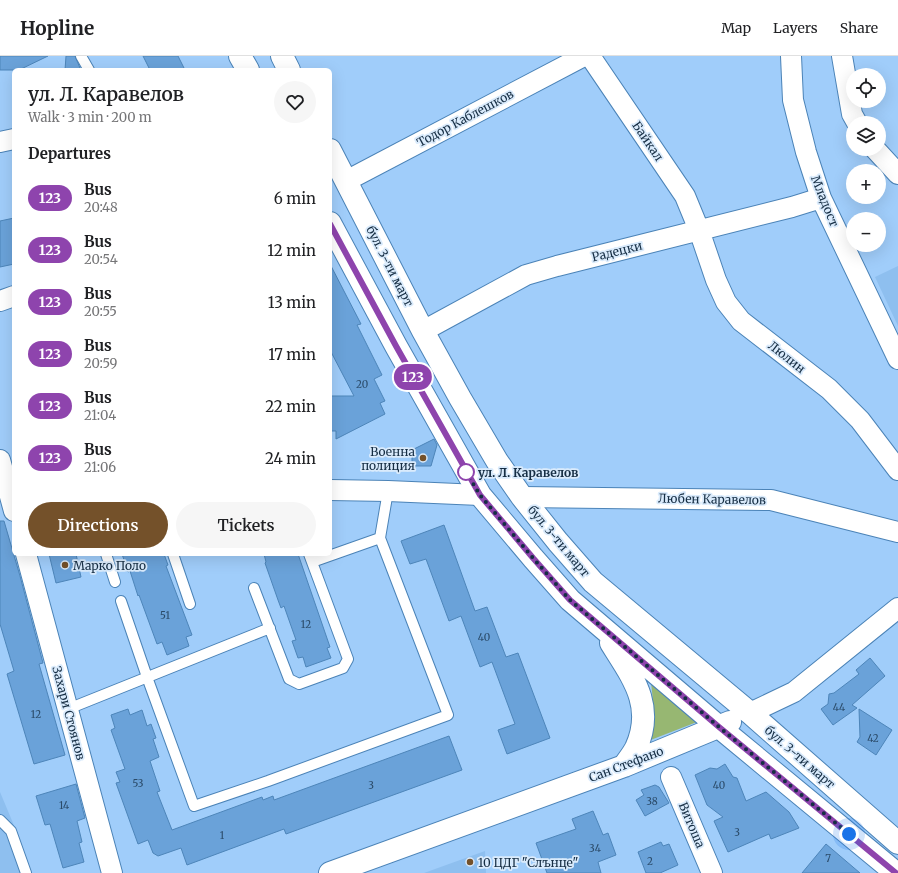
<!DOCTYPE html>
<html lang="en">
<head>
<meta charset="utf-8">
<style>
	:root { --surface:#fff; --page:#f6f6f6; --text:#202124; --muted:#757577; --line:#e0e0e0; --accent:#74512a }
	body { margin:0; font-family:Merriweather,serif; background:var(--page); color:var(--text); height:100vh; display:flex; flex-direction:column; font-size:15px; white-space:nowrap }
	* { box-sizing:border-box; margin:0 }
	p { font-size:13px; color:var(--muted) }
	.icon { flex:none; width:22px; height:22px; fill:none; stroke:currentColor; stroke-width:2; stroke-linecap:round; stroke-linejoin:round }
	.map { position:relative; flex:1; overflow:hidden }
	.drawer { position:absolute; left:12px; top:12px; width:320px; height:488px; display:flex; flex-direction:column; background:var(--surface); border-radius:6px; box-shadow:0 4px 16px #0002 }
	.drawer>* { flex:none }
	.badge { padding:0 8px; border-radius:13px; font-size:14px; line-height:26px }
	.fabs { position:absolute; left:846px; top:12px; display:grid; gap:8px }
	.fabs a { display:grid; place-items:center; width:40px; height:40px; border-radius:50%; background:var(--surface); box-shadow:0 4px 16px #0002; font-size:20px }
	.you { position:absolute; width:20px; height:20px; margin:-10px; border:3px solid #fff; border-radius:50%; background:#1a73e8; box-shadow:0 0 0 6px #1a73e833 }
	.map>.badge { position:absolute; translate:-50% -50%; box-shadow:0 0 0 2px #fff }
	h2 { padding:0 16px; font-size:15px; line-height:36px }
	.round { display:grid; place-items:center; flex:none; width:42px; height:42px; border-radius:21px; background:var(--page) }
	.head { display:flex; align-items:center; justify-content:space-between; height:68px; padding:0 16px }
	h1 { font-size:19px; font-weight:600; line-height:30px }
	.button { display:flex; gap:8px; margin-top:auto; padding:8px 16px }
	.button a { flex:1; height:46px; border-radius:24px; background:var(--accent); color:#fff; font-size:16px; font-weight:600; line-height:46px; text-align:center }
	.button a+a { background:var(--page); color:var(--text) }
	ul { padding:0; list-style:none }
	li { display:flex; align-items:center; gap:12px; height:52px; padding:0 16px }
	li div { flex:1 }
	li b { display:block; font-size:15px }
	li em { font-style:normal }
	li .badge { min-width:44px; font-weight:700; text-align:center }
	header { display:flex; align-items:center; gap:24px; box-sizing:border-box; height:56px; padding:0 20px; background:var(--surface); border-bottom:1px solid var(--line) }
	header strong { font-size:19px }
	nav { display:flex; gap:22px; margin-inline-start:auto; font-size:14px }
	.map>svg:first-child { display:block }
	.built { fill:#8ebfef }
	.green { fill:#97b772 }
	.building { fill:#6aa2d9; stroke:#4d85b9 }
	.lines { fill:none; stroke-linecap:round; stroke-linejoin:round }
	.lane-casing { stroke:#4b83b7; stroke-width:12 }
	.street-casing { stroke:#4b83b7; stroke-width:22 }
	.secondary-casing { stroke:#4b83b7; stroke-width:24 }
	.lane { stroke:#fff; stroke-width:10 }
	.street { stroke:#fff; stroke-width:20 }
	.secondary { stroke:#fff; stroke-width:22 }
	.line-casing { stroke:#fff; stroke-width:9 }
	.line { stroke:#8e44ad; stroke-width:6 }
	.walk { stroke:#162e44; stroke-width:4; stroke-dasharray:0 7.2 }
	.poi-dot { fill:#74512a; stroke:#daebfc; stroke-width:1.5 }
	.stop-dot { fill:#fff; stroke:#8e44ad; stroke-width:2 }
	.labels { text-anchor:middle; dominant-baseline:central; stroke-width:3.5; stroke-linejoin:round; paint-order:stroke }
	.number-label { font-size:10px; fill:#2b4b69 }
	.street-label { font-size:12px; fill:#162e44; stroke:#daebfc }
	.poi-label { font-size:12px; fill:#162e44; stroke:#daebfc; text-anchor:start }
	.stop-label { font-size:12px; font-weight:bold; fill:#162e44; stroke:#daebfc; text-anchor:start }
</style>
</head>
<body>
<header>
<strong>Hopline</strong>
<nav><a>Map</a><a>Layers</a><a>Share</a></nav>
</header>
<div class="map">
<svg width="898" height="817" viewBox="0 0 898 817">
	<rect width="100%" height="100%" fill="#a0cdfa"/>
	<path class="built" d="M898 210V270L875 221Z
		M0 736 13 767 31 817H0Z
		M485 795 486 817H424Z"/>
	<path class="green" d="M650 623 697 666 648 685C652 663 655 644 650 623Z"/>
	<path class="building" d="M0 0H48L19 14H0Z
		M66 0H75L80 12 76 14H65Z
		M143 0H178L185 14H150Z
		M14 162V208L0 211V165Z
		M330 208 361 268 357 269 382 319 374 323 385 345 380 347 385 358 336 383V375H330V340H354L330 294Z
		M434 383 437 389 431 410H412V394Z
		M0 465H4L20 520 43 607 39 608 65 699 34 708 7 618 14 615 0 568Z
		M444 469 475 555 487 551 506 601 518 597 550 682 507 698 498 674 515 668 492 606 480 611 461 560 449 565 426 503 410 508 401 485Z
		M49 498H76L81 521 56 527Z
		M122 498H164L168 509 166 510 192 579 186 581 189 590 167 599 162 586 157 588 139 539 138 540 130 515 128 516Z
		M264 498H298L330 591 327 592 331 602 306 611 303 601 298 602 292 585 296 584 284 550 281 552 278 544 265 507 266 506Z
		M870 602 885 620 852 649 857 652 833 669 821 653 828 648 829 638 834 637 859 618 856 614Z
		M128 653 130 659 142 654 147 670 151 668 156 682 153 683 159 701 150 705 160 735 157 736 172 774 262 741 263 744 273 740 274 744 449 680 462 714 286 778 284 773 187 809 181 792 158 800 153 797 148 784 138 788 116 727 120 726 116 716 125 713 111 674 115 672 111 659Z
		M859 653 892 674 876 699 857 686 860 681Z
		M725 708 733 721 737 722 746 745 766 736 789 756 799 772 771 783 769 778 728 796 714 765 723 761 707 749 695 719 710 712 717 713Z
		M76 728 85 762 77 765 82 786 79 787 84 806 63 812 50 768 45 769 36 740Z
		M655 729 659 731 669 747 645 760 636 744 644 739 641 734Z
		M593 755 603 779 608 777 616 799 598 806 601 817H547L536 787 576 773 572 763Z
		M661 786 663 790 669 788 678 809 660 817H646L638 796Z
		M826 788 860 817H802Z"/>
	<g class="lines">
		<defs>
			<path id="lane" d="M81 0 89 14
				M106 498 115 526
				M173 498 190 548
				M312 506 380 482
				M254 532 289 623 299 628 343 612 348 603 309 498
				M121 545 147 621 194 750 268 725 448 659 380 482 388 435
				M68 653 270 572
				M0 764 11 775 26 817"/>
			<path id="street" d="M590 0 685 140 699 174 716 224 726 246 741 265 829 333 860 364 898 414
				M791 0 793 44 806 96 821 142 898 303
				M842 0 852 58 857 67
				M0 86 14 83
				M875 93 898 118
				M346 125 584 0
				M0 245 14 240
				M423 275 526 219 557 210 792 151 821 142
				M0 404 14 455
				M330 434 388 435 480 439
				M522 441 771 444 898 476
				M26 498 112 817
				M750 657 794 636 898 552
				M671 721 712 817"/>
			<path id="secondary" d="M240 0 248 14
				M282 0 289 14
				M330 94 423 275 460 342 497 405 522 441 558 486 593 526 750 657 898 787
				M330 167 396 290 480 439 533 502 570 544 719 671 896 817
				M611 587C633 622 655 650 636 692 633 698 628 704 624 710
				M330 817 624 710 730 666"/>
		</defs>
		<use href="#lane" class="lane-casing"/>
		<use href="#street" class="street-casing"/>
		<use href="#secondary" class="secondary-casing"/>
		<use href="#lane" class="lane"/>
		<use href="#street" class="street"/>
		<use href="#secondary" class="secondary"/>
	</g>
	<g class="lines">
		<defs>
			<path id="line" d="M330 168 396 290 480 439 533 502 570 544 719 671 896 817"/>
		</defs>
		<use href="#line" class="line-casing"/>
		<use href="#line" class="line"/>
		<path class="walk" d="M466 416 480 439 533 502 570 544 719 671 849 778"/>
	</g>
	<g class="poi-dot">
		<circle cx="423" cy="402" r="4"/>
		<circle cx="65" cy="509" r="4"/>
		<circle cx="470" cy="806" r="4"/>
	</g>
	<circle class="stop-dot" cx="466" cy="416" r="8"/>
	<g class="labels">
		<g class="number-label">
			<text x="362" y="328">20</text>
			<text x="165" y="559">51</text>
			<text x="306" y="568">12</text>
			<text x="484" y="581">40</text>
			<text x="839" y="651">44</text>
			<text x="36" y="658">12</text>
			<text x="873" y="682">42</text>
			<text x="138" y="727">53</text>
			<text x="371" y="729">3</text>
			<text x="719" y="729">40</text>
			<text x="652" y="745">38</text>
			<text x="64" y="749">14</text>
			<text x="737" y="776">3</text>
			<text x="222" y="779">1</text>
			<text x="595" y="792">34</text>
			<text x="828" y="802">7</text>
			<text x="650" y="805">2</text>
		</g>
		<g class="street-label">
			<text transform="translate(465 62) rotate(-28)">Тодор Каблешков</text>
			<text transform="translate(648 85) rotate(56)">Байкал</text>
			<text transform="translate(825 145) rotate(68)">Младост</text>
			<text transform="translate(617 195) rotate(-14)">Радецки</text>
			<text transform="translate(390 210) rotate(63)">бул. 3-ти март</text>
			<text transform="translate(787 301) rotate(38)">Люлин</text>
			<text transform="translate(712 443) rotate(1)">Любен Каравелов</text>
			<text transform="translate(559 485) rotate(50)">бул. 3-ти март</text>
			<text transform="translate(69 657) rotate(75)">Захари Стоянов</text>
			<text transform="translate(800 701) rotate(41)">бул. 3-ти март</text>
			<text transform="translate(626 708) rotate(-21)">Сан Стефано</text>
			<text transform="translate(692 769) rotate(67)">Витоша</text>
		</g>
		<g class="poi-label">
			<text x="415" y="395" text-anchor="end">Военна<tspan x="415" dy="14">полиция</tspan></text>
			<text x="73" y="509">Марко Поло</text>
			<text x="478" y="806">10 ЦДГ "Слънце"</text>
		</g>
		<g class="stop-label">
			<text x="478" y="416">ул. Л. Каравелов</text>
		</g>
	</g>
</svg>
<div class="fabs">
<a><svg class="icon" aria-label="locate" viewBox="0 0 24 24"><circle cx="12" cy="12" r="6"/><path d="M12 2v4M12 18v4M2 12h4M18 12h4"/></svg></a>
<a><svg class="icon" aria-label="layers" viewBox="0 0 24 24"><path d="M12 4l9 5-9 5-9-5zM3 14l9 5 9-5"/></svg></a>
<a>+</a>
<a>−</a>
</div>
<div class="you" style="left:849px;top:778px"></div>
<b class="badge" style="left:413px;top:321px;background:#8e44ad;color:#fff">123</b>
<section class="drawer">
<div class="head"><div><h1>ул. Л. Каравелов</h1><p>Walk · 3 min · 200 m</p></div><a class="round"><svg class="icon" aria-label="heart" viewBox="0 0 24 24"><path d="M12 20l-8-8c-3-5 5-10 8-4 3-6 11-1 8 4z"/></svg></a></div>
<h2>Departures</h2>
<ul>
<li><span class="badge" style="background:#8e44ad;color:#fff">123</span><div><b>Bus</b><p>20:48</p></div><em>6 min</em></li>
<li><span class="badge" style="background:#8e44ad;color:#fff">123</span><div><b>Bus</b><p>20:54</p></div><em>12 min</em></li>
<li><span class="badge" style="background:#8e44ad;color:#fff">123</span><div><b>Bus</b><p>20:55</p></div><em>13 min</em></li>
<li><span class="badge" style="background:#8e44ad;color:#fff">123</span><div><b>Bus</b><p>20:59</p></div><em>17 min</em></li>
<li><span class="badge" style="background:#8e44ad;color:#fff">123</span><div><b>Bus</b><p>21:04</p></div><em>22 min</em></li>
<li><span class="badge" style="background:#8e44ad;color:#fff">123</span><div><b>Bus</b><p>21:06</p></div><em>24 min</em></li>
</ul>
<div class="button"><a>Directions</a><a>Tickets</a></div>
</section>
</div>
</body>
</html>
